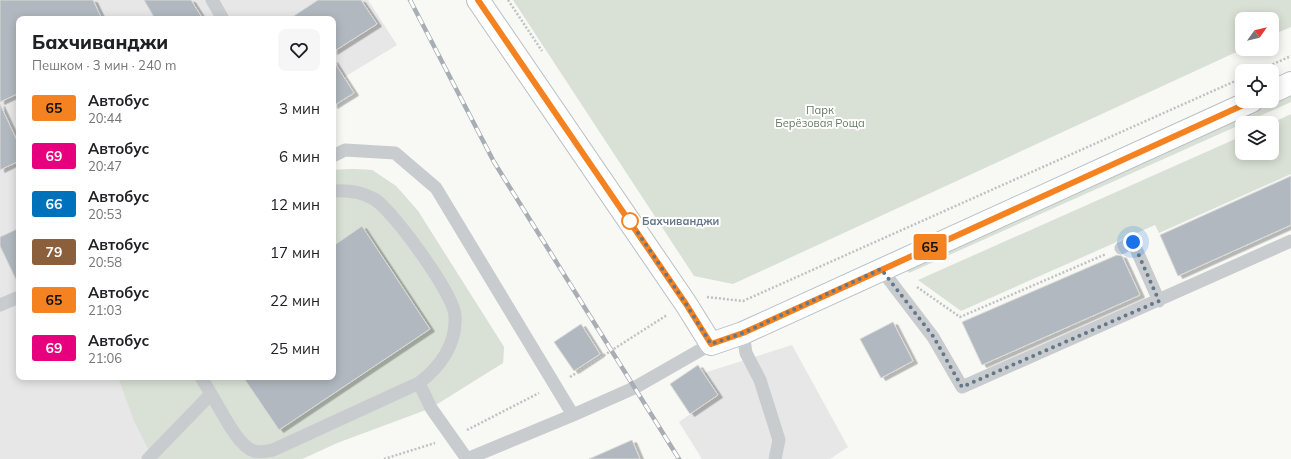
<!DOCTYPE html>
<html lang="ru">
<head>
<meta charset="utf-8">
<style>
	:root { --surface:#fff; --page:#f6f6f6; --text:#202124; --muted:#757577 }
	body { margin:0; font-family:Mulish,sans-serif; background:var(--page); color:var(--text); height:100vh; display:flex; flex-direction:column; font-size:15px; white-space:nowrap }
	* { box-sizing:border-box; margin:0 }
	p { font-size:13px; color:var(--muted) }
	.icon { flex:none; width:22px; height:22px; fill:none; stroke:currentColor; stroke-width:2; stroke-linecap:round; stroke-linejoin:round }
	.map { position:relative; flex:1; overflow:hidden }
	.sheet { position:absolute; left:16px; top:16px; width:320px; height:364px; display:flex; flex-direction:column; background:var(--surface); border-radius:8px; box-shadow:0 2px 10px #0003 }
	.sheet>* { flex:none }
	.badge { padding:0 8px; border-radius:3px; font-size:14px; line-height:26px }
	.needle { width:26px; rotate:56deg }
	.buttons { position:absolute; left:1235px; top:12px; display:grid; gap:8px }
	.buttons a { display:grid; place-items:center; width:44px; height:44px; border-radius:8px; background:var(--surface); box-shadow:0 2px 10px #0003; font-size:20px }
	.you { position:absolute; width:20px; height:20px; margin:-10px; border:3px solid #fff; border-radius:50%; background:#1a73e8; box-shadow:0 0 0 6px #1a73e833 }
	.map>.badge { position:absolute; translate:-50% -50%; box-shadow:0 0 0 2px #fff }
	.round { display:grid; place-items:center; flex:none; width:42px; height:42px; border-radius:8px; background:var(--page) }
	.head { display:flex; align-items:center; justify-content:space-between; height:68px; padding:0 16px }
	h1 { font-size:19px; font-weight:800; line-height:30px }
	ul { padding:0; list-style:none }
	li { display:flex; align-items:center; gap:12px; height:48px; padding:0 16px }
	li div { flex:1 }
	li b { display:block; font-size:15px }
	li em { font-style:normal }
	li .badge { min-width:44px; font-weight:700; text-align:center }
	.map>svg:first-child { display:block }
	.built { fill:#e6e7e6 }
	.green { fill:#d9e1d6 }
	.building { fill:#b1b8bf; stroke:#dadad7; filter:url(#shadow) }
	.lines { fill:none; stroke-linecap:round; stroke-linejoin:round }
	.secondary-casing { stroke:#babfc4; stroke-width:24 }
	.path { stroke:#bfc2c4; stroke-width:2.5; stroke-dasharray:2 2; stroke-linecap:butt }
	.lane { stroke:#c8cccf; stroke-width:13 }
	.secondary { stroke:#fff; stroke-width:22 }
	.rail-casing { stroke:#a8aeb4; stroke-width:4.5 }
	.rail { stroke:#fff; stroke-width:3; stroke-dasharray:9; stroke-linecap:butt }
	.line-casing { stroke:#fff; stroke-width:9 }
	.line { stroke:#f58220; stroke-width:6 }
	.walk { stroke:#657789; stroke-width:4; stroke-dasharray:0 7.2 }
	.stop-dot { fill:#fff; stroke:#f58220; stroke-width:2 }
	.labels { text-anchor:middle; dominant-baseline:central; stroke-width:4; stroke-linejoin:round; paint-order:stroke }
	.park-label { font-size:11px; fill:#647a60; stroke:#fff }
	.stop-label { font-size:11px; font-weight:bold; fill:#657789; stroke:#fff; text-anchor:start }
</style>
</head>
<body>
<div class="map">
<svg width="1291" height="459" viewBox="0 0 1291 459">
	<defs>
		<filter id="shadow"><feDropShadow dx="4.5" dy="2.5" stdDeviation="0" flood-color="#0004"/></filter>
	</defs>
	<rect width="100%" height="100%" fill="#f8f8f5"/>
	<path class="built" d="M0 0H368L397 45 333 84V19H19V377H333V170L353 169 372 170 396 186 418 211 504 347 503 363 420 412 337 443 302 459H0Z
		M792 345 848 447 830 459H702L679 422 718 395 704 373Z"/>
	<path class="green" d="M513 0H1291V27L1272 35V19H1242L1243 49 733 284 694 276Z
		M1291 88V102L909 273 899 260 1262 101H1272Z
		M1291 114V174L1159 233 1155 225 961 311 918 280 1242 136V153H1272V123Z
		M353 169 372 170 396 186 418 211 504 347 503 363 431 408 337 443 302 459H153L134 421 118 377H333V170Z"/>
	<path class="building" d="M0 0H93L102 19H19V93L0 102Z
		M144 0H191L203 19H155Z
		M318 0H361L377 24 333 52V19H289Z
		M333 60 354 93 333 106Z
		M0 104 19 145V161L0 170Z
		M1291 176V225L1178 276 1160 235Z
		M362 226 430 329 279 430 243 377H333V246Z
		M19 228V286L0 246V237Z
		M1117 255 1122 256 1140 295 982 365 962 322Z
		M893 322 913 361 881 378 860 339Z
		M581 324 600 354 574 371 554 342Z
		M698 365 718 395 690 414 670 384Z
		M632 440 640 459H589Z"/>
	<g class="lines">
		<defs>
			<path id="secondary" d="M478 0 686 304 711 344 743 333 1252 101
				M1272 92 1291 83"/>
		</defs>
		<use href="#secondary" class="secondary-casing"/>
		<path class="path" d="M508 0 542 51
			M1258 71 1291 56
			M917 287 960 317 1106 254
			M707 297 743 301 1242 78
			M570 377 667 315
			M467 430 539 393
			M384 459 435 443"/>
		<path class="lane" d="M212 0 223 19
			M333 156 345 150 395 153 436 188 573 415
			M1121 248 1133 242 1159 301
			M881 269 933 337 962 387 1291 241
			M0 305 19 297
			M743 333 746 353 760 380 779 440 775 459
			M201 377 211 394
			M419 383 431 408 467 459
			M148 459 211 394C220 408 238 447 254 451 260 453 267 451 273 450L419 383C440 367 457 344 455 316 455 296 393 210 374 199 362 192 347 190 333 191
			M467 459 573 415 634 388 711 344"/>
		<use href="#secondary" class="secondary"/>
		<defs>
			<path id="rail" d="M410 0 494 162 679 459"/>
		</defs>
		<use href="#rail" class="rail-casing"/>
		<use href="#rail" class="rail"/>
	</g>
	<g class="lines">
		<defs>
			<path id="line" d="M478 0 686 304 711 344 743 333 1252 101"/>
		</defs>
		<use href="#line" class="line-casing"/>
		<use href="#line" class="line"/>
		<path class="walk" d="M630 221 686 304 711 344 743 333 881 269 933 336 962 387 1159 301 1133 242"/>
	</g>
	<circle class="stop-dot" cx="630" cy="221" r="8"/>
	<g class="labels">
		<g class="park-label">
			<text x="820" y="110">Парк<tspan x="820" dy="13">Берёзовая Роща</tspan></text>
		</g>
		<g class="stop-label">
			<text x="642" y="221">Бахчиванджи</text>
		</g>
	</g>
</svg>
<div class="buttons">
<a><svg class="needle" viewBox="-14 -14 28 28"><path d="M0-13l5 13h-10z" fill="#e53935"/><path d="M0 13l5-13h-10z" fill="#757577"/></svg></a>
<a><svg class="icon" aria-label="locate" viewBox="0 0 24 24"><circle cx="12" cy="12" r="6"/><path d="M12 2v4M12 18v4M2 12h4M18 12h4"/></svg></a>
<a><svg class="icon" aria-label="layers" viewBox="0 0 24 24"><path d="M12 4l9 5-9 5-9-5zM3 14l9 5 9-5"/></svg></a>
</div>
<div class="you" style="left:1133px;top:242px"></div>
<b class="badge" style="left:930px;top:247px;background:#f58220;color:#111">65</b>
<section class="sheet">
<div class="head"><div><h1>Бахчиванджи</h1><p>Пешком · 3 мин · 240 m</p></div><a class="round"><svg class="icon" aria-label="heart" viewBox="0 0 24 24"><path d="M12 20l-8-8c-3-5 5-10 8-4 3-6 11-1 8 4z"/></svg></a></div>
<ul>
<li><span class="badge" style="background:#f58220;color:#111">65</span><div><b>Автобус</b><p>20:44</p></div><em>3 мин</em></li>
<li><span class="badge" style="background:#e6007e;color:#fff">69</span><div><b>Автобус</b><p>20:47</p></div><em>6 мин</em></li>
<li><span class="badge" style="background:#0072bc;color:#fff">66</span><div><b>Автобус</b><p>20:53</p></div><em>12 мин</em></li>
<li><span class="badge" style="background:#8b5e3c;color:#fff">79</span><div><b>Автобус</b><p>20:58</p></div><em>17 мин</em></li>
<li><span class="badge" style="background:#f58220;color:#111">65</span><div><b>Автобус</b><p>21:03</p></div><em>22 мин</em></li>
<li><span class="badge" style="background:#e6007e;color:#fff">69</span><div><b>Автобус</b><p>21:06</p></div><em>25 мин</em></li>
</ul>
</section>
</div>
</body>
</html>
